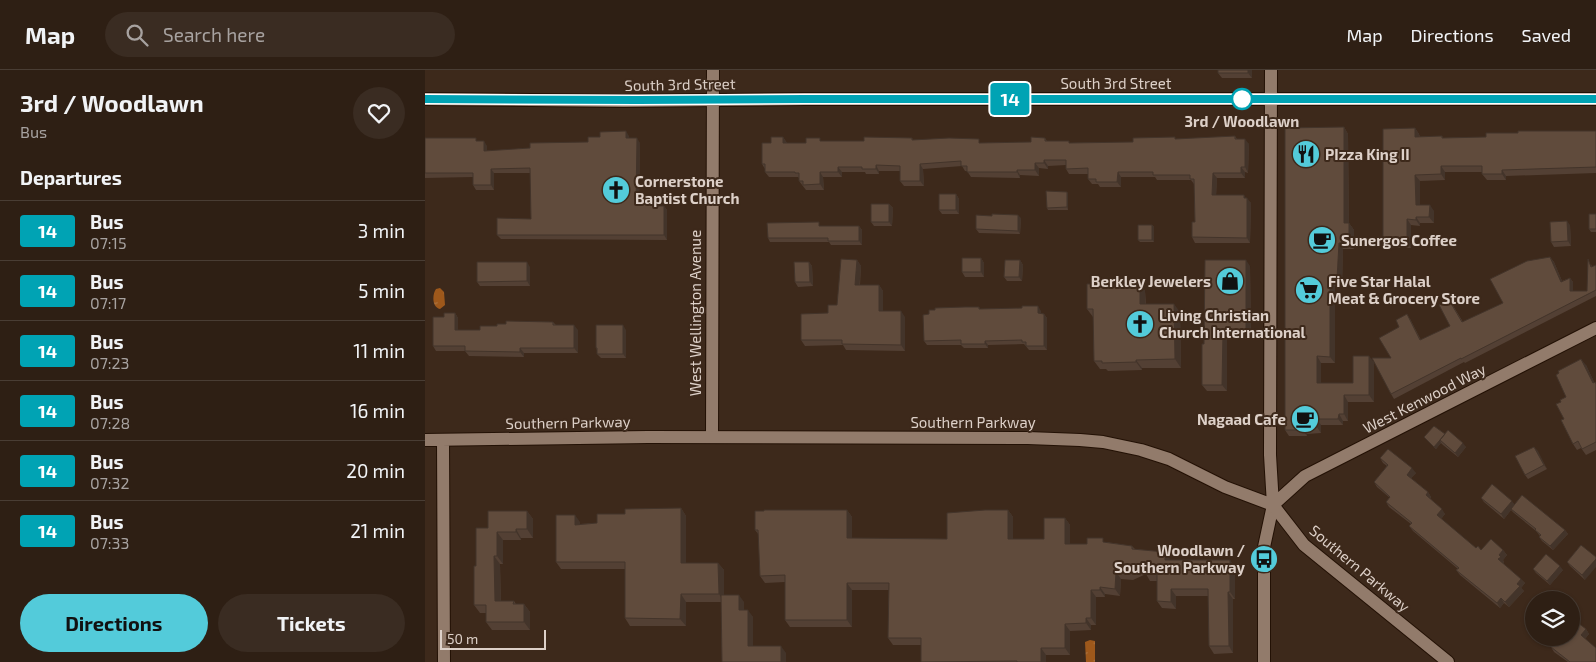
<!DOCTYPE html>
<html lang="en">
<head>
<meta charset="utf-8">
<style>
	:root { --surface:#2e1f14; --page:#3a2c22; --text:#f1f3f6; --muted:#a7a2a0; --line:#493d34; --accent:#53cbda }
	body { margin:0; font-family:"Exo 2",sans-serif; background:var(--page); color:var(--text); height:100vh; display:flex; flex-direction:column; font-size:19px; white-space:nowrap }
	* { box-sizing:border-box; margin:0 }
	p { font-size:16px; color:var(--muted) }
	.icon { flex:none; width:28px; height:28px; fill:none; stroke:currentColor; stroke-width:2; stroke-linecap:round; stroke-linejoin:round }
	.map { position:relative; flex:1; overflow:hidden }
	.panel { display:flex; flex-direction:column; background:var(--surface); width:425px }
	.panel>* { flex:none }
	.badge { padding:0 10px; border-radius:4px; font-size:18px; line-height:32px }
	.fabs { position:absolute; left:1100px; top:521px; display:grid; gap:10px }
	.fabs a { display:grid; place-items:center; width:55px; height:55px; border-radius:50%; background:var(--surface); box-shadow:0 1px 4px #0004,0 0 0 1px var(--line); font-size:25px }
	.scale { position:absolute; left:15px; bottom:12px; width:106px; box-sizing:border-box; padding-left:5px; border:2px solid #ddd0c8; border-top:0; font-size:14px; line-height:18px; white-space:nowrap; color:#ddd0c8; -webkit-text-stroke:4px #3d291b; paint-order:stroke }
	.map>.badge { position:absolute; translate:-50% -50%; box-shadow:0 0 0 2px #fff }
	h2 { padding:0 20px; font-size:19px; line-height:45px }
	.round { display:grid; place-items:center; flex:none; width:52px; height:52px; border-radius:26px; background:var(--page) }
	.headline { display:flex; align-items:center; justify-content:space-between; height:85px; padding:0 20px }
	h1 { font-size:24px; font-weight:700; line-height:38px }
	.cta { display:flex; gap:10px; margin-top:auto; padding:10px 20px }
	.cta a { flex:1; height:58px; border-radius:30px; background:var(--accent); color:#111; font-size:20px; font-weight:700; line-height:58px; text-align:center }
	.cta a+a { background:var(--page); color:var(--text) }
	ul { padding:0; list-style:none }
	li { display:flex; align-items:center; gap:15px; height:60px; padding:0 20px; border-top:1px solid var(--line) }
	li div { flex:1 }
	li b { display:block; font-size:19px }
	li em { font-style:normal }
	li .badge { min-width:55px; font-weight:700; text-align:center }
	header { display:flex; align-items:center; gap:30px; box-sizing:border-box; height:70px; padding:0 25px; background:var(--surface); border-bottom:1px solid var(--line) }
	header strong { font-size:24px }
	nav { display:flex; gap:28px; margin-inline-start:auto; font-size:18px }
	.search { width:350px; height:45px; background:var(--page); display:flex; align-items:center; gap:12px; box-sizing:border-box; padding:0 18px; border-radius:28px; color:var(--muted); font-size:19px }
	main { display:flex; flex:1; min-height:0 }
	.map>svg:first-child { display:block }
	.water { fill:url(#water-ripples) }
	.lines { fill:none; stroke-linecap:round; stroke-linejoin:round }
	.street-casing { stroke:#231105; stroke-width:14 }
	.secondary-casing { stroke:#231105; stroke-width:14 }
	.street { stroke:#927b6b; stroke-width:12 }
	.secondary { stroke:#927b6b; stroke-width:12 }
	.wall { fill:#534034 }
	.shaded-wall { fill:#43342a }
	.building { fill:#604b3c; stroke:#43342a }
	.line-casing { stroke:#fff; stroke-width:11 }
	.line { stroke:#00a3b4; stroke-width:8 }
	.stop-dot { fill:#fff; stroke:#00a3b4; stroke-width:2.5 }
	.labels { text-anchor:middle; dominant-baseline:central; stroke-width:4; stroke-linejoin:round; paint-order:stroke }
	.street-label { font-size:15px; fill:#ddd0c8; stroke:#3d291b }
	.stop-label { font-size:15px; font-weight:bold; fill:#ddd0c8; stroke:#3d291b }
	.poi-label { font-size:15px; font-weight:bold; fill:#ddd0c8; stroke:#3d291b; text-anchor:start }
</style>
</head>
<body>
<header>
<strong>Map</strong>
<div class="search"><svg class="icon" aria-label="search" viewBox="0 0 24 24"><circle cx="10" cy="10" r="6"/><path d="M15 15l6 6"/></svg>Search here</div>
<nav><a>Map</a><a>Directions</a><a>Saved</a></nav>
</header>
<main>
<section class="panel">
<div class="headline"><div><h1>3rd / Woodlawn</h1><p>Bus</p></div><a class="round"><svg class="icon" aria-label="heart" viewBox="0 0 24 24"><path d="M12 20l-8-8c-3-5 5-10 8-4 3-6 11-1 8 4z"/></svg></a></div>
<h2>Departures</h2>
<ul>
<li><span class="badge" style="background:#00a3b4;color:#fff">14</span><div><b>Bus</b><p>07:15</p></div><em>3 min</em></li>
<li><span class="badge" style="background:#00a3b4;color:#fff">14</span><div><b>Bus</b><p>07:17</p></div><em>5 min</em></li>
<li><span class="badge" style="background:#00a3b4;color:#fff">14</span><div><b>Bus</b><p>07:23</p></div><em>11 min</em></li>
<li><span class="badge" style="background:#00a3b4;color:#fff">14</span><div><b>Bus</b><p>07:28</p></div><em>16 min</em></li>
<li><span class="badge" style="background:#00a3b4;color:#fff">14</span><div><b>Bus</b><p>07:32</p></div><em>20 min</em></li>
<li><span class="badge" style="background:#00a3b4;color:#fff">14</span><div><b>Bus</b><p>07:33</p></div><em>21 min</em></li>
</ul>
<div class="cta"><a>Directions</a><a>Tickets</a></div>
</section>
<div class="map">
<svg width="1171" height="592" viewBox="0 0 1171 592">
	<defs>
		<pattern id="water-ripples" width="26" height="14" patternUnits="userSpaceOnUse" patternTransform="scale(1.25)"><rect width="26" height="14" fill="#9e581b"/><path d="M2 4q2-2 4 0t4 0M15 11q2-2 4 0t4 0" fill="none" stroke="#af7745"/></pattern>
	</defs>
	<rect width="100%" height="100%" fill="#3d291b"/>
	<path class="water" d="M15 218 19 222 20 235 15 239C7 237 7 225 11 219Z
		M665 570 670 571V592H661L660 572Z"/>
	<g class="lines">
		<defs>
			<path id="street" d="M287 367 288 0
				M839 592V477L848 435"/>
			<path id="secondary" d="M846 0 845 385 848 435
				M0 29 199 31 380 29H1171
				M0 370 223 367 603 368 655 370 678 372 716 380 744 389 800 417 848 435 879 475 1023 592
				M18 370 19 592
				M848 435 880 406 1171 258"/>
		</defs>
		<use href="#street" class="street-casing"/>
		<use href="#secondary" class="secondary-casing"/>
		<use href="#street" class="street"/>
		<use href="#secondary" class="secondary"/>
	</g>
	<path class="wall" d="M793 0H827V8H797L793 3Z
		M919 57 923 64 924 153 929 160V179H918L917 216H910V293H896V313H928L949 292V332H923V351H918V355H896V363L882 364V366H864L860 360Z
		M990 58 994 64 995 67 1017 66 1018 68 1061 67 1093 63 1171 61V103L1081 106V110H1062L1057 104V102H1020V110L995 111V135L1009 141V153H995V156L986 155V178H962L958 172Z
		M204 66V68L215 73 214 131H233L236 136H239L242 140V170L76 169 72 165 106 149 105 103H69V120H51L48 115V107L0 108V68L53 71 62 76V81L105 78 163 72Z
		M810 66 812 69 824 74 823 103 820 102V108H792L791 125 820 128 826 133 825 173H770L767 167 770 152 769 114 766 110H732L730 107H696V117H675L673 114H667L663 109V104H644L641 99V95L623 96V99L614 98V106L595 105V108L546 107 542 101H540L537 96 498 99 499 116H479L475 111V101H454V104H441L440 102H417V107H398L399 120H381L374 111V108L373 107H344L340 102V99L337 94 346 73 358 67 362 73H381L397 71H439L487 68 488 70 557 73 606 72 620 68 622 71 645 73 708 72Z
		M642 122 643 124V140H623L622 138Z
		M531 124 534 129V144H517L514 140Z
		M464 134 468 138 467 156H449L446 152Z
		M1171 144V162H1166L1164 159Z
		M596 148 595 164 554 163 551 159Z
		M727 155 729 157V172H715L713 170Z
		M1145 155 1146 176 1129 177 1126 172Z
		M397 156H434L437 160V175H406L404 172H345L343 168Z
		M1125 187 1129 192 1137 211 1145 208 1148 212V221H1162L1166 194 1167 197 1171 195V226L1040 293 1039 292 969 329 966 324V288L974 257 985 249 996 270 1025 256 1027 234 1038 252 1078 233Z
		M556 188 559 193V207H540L537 202Z
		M432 190 436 196 435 215H454L458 221V241L480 247V281L421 280 418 275 380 276 376 270 412 235Z
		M595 190 598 195 597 211H582L579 207Z
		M384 192 387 196 388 216 373 217 370 212Z
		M825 196 826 269H802V321H782L777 315 779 274Z
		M105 197V216H55L52 212Z
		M715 213 720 221 721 234 755 242 756 298H717V300L683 301 681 299H675L669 291 668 247 662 239Z
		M554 237 555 239 616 241V244H619L622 248V280H604L599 274 563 275V278H539L536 275H502L499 271 504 244Z
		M30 243 33 248V260H55L72 256 128 252 131 255 153 260V283H99V287L44 286 40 281H11L8 276 19 247Z
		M201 260V288H176L172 284V280L171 278Z
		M1161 295 1169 312 1171 313V380L1161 385 1156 378 1152 380 1148 374 1139 349 1141 327Z
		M1020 364 1041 377 1033 387 1018 375 1016 373 1011 379 999 367Z
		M1109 377 1122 399 1103 409 1100 405Z
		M955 388 991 403 986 408 1003 422 1006 427 1005 429 1020 444 1016 449 1051 478 1056 480H1078L1082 485 1078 490 1079 492 1078 493 1100 513 1096 518 1099 521 1084 537 1079 533 1075 538 1035 505 1031 500 1033 499 988 461 984 456 986 454 964 437 961 432 965 428 952 417 949 412 962 396 958 393Z
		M1056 428 1089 434 1140 460 1143 464 1128 480 1117 471 1114 467 1115 466 1111 461 1089 443 1086 440 1079 449 1059 432Z
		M256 438 261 446V493H293L299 500V525L319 532V540L328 547V576L361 583V592H297L296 532H261V556H205L200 548V499H136L131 492 155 452V454L172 453 200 444Z
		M422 440 427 447V468L522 469 583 440 588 447V469H619L640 448 645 455V474H662L681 472 707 476 710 479 740 482 745 490 810 497V529H808V583L789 584 784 576 783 526H751V539L737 538 732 531V511H725L721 504 708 510 696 509 695 526 680 524V527H671V555H666V560L645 561V585H621V592H496V575H468L463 568 464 520H427V557H365L360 550V512L340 513 335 506 334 465 330 460 339 441Z
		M102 441 108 449V468H96V470H78V494H75L76 531H89L91 534H99L105 542V560H67L61 552V543H55L49 535 51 496 63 458Z
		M1156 475 1160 510 1145 496 1142 492Z
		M1108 499 1138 500 1125 515 1111 503Z
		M1161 559 1164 564 1160 569 1171 592H1143L1129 582 1126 577 1129 574 1122 568H1146Z"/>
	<path class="shaded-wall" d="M823 0H827V8L823 3Z
		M919 57 923 64 924 160 919 153Z
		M990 58 994 64 995 73 990 67Z
		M201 61 204 66V73L201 68Z
		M358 67 362 73V79L358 73Z
		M212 68 215 73 214 135 211 131Z
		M820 69 824 74 823 103 820 97Z
		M59 71 62 76V86L59 81Z
		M619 90 623 96V99L619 93Z
		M610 93 614 98V106L610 100Z
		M495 94 498 99 499 116 495 111Z
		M451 95 454 101V104L451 99Z
		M1016 96 1020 102V110L1016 104Z
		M413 97 417 102V107L413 102Z
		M816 97 820 102V108L816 103Z
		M66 99 69 103V120L66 115Z
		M592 100 595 105V108L592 102Z
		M1077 100 1081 106V110L1077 104Z
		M395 102 398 107 399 120 395 114Z
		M693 102 696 107V117L692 112Z
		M788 103 792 108 791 130 787 125Z
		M990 105 995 111V141L991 135Z
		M642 122 643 124V140L642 137Z
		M531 124 534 129V144L531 140Z
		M819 125 822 130V128L826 133 825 173 822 168Z
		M464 134 468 138 467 156 464 152Z
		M1005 135 1009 141V153L1004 147Z
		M239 136 242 140V170L239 165Z
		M593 145 596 148 595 164 593 161Z
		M991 147 995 153V156L991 150Z
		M982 149 986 155V178L982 172Z
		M1142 151 1145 155 1146 176 1143 171Z
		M924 153 929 160V179L924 173Z
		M727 155 729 157V172L727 170Z
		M434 156 437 160V175L434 171Z
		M914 173 918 179 917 216 912 209Z
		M1125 187 1129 192 1139 216 1136 212Z
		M556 188 559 193V207L556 202Z
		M432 190 436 196 434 221 430 215Z
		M595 190 598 195 597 211 594 207Z
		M821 190 825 196 826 269 821 263Z
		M102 192 105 197V216L102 211Z
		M384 192 387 196 388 216 385 212Z
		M1145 208 1148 212V226L1145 221Z
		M905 209 910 216V293L905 287Z
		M715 213 720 221 721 242 715 234Z
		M454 215 458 221V246L454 241Z
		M749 234 755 242 756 298 750 289Z
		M613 236 616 241V248L613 243Z
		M476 241 480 247V281L476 275Z
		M30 243 33 248V265L30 260Z
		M619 244 622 248V280L619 276Z
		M982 244 985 249 998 275 995 270Z
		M149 255 153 260V283L149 278Z
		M198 255 201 260V288L198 284Z
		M798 263 802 269V321L797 315Z
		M560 271 563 275V278L560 274Z
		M95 278 99 283V287L95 282Z
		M892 286 896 293V320L892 313Z
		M944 286 949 292V332L944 325Z
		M1156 289 1161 295 1171 316 1168 313Z
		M711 290 717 298V300L711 292Z
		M919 325 923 332V351L919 344Z
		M914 344 918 351V355L913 349Z
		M892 349 896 355V363L892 357Z
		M878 357 882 364V366L878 360Z
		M1020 365 1015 370 1016 373 1011 379 1009 377Z
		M1038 373 1041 377 1033 387 1030 383Z
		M1109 377 1113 381 1122 399 1119 395Z
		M987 398 991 403 985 409 982 405Z
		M1003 422 1006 427 1004 430 1001 425Z
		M1087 431 1090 435 1079 449 1076 444Z
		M256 438 261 446V501L256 493Z
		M1017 439 1020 444 1015 450 1012 445Z
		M422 440 427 447V476L422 468Z
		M583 440 588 447V476L583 469Z
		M102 441 108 449V468L102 459Z
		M150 445 155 452V462L150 455Z
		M640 448 645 455V481L640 474Z
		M91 459 96 468V470L91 462Z
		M1140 460 1143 464 1128 480 1125 476Z
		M72 462 78 470V494L72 486Z
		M1078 480 1082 485 1078 490 1079 492 1077 494 1073 489 1074 485Z
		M740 482 745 489V497L740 490Z
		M69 486 75 494 76 540 70 531Z
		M1171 489V497L1160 510 1157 505Z
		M805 490 810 497V529L805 522Z
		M293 493 299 500V532L294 524Z
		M1135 496 1138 500 1125 515 1122 511Z
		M691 502 696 509 695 526 690 519Z
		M1096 509 1100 513 1096 518 1099 521 1084 537 1080 532Z
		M422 513 427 520V557L422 550Z
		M675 517 680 524V527L675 520Z
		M746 519 751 526V539L746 532Z
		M666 520 671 527V555L666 548Z
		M803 522 808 529V583L804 576Z
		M256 524 261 532V556L255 549Z
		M314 525 319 532V547L314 540Z
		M1076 528 1079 533 1075 538 1072 533Z
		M99 534 105 542V560L99 552Z
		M323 540 328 547V583L323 576Z
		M661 548 666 555V560L661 553Z
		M640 554 645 561V585L640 578Z
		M1161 559 1164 564 1159 570 1156 565Z
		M356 576 361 583V592H356Z
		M616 578 621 585V592H616Z"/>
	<path class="building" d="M793 0H823V3H793Z
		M919 57V153H924V173H914L912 209H905V287L892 286V313H928V286H944V325H919V344H914L913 349H892V357H878V360H860V58Z
		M990 58V67L1017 66V68L1061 67V63H1093V61H1171V97L1077 100V104H1057V96H1016V104L990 105 991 135H1005L1004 147H991V150L982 149V172H958V59Z
		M201 61V68H212L211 131H233V136H239V165H72V148L106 149 105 98 66 99V115H48V103H0V68H51V71H59V81L105 78V73L163 72V67H175V62Z
		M810 66V69H820V97H816V103H788L787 125H819V128H822V168L767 167V152H770L769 109H765V105H728V102H693L692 112H671V109H663V98L641 99V90H619V93H610V100H592V102H542V96H536V91L495 94V111H475V96L451 95V99H437V97H413V102H395V114L378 115V111H374V103H370V102H340V94H337V73H346V67H358V73H381V68H395V71H439V67L487 68V70L524 68 554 69V73L606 72V67L620 68V71H644V73L708 72V68L750 67V69Z
		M621 121 642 122V137L622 138Z
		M514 124H531V140H514Z
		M446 134H464V152H446Z
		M567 144 593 145V161L551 159V145L567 146Z
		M1164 144H1171V159H1164Z
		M1142 151 1143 171 1126 172 1125 152Z
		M394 152V156H434V171H403V168H343L342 153Z
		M713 155H727V170H713Z
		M1125 187 1136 212 1145 208V221H1162L1163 189 1166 197 1171 195V220L1036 289V288L966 324 947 288H966L954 268 974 257 971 250 982 244 995 270 1025 256 1014 235 1024 230 1037 252 1078 233 1065 209 1102 191Z
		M537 188H556V202H537Z
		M416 189 432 190 430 215H454V241H476V275L417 274V270H376V244L403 243V235H412Z
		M580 190H595L594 207H579Z
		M780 190H821V263H798L797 315H777V274H779Z
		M52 192H102V211L52 212Z
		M369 192H384L385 212H370Z
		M715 213V234H749L750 289 711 290V292L677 293V291H669L668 239H662V214Z
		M597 236H613V243L619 244V276H601V272H597V270L560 271V274H536V270L499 271 498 245 504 244V240H510V238L540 237H554V239L597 238Z
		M19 243H30V260H55V256H72V254H81V251L128 252V255H149V278H95V282L40 281V276H8V247H19Z
		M171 255H198V284H172V278H171Z
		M1156 289 1168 313 1170 312 1171 314V372L1157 379 1153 371 1148 374 1136 350 1139 349 1131 334 1136 332 1135 330 1141 327 1131 305 1134 303 1133 301Z
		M1009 356 1020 364 1009 377 999 367Z
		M1023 360 1038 373 1030 383 1015 370Z
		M1109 377 1119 395 1100 405 1090 386Z
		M963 379 987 398 982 405 1003 422 1001 425 1017 439 1012 445 1051 478 1053 476 1056 480 1066 469 1078 480 1074 485 1076 487 1073 489 1096 509 1092 514 1095 516 1080 532 1076 528 1072 533 1031 500 1034 498 984 456 987 453 961 432 965 427 949 412 963 395 955 388Z
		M1067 414 1087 431 1076 444 1056 428Z
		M1097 425 1140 460 1125 476 1114 467 1116 465 1110 460 1111 459 1086 439Z
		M256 438V493H293L294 524H256L255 549 200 548V492H131V445H150V455L172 453V444H200V439Z
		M339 440H422V468L522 469V443L560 440H583V469H619V448H640V474H662V468H678V472L707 476V479L740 482V490H805V522H803L804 576H784L783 519H746V532L732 531V504H721L720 495 703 503 691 502 690 519 675 517V520H666V548H661V553L640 554V578H616V592H592V591L496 592V568H463L464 513H422V550H360V505L335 506 333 460H330V441H339Z
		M63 441H102V459H91V462H72V486H69L70 531H89L88 534H99V552H61V535H49V496H51V458H63Z
		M1156 475 1171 487V489L1157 505 1142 492Z
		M1121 484 1135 496 1122 511 1108 499Z
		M296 525H314V540H323V576H356V592H297Z
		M1148 549 1161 559 1156 565 1171 578V592H1145L1126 577 1130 573 1124 568H1146V552Z"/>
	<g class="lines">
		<defs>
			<path id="line" d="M0 29 213 30 380 29H1171"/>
		</defs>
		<use href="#line" class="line-casing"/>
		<use href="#line" class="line"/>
	</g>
	<defs>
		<symbol id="restaurant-disc" viewBox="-11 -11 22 22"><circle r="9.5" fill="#53cbda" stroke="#3d291b"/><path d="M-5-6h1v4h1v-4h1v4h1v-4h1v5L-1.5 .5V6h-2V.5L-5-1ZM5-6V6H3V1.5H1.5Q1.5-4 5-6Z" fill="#111"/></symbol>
		<symbol id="church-disc" viewBox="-11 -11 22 22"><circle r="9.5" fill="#53cbda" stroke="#3d291b"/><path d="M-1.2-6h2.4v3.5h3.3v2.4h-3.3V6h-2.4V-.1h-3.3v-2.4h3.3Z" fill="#111"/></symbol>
		<symbol id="cafe-disc" viewBox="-11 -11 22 22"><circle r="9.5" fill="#53cbda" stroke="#3d291b"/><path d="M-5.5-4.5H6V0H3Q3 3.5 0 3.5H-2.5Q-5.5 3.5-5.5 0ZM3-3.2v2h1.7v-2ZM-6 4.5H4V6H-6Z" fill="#111"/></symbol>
		<symbol id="shop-disc" viewBox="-11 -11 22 22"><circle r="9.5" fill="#53cbda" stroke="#3d291b"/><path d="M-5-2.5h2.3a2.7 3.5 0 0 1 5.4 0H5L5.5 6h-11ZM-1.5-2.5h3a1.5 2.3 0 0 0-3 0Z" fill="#111"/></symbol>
		<symbol id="supermarket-disc" viewBox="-11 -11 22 22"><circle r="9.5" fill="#53cbda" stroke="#3d291b"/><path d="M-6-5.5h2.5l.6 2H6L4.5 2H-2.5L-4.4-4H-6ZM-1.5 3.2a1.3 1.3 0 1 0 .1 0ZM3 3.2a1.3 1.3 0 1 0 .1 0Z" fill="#111"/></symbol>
		<symbol id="bus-disc" viewBox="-11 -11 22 22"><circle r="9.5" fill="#53cbda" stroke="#3d291b"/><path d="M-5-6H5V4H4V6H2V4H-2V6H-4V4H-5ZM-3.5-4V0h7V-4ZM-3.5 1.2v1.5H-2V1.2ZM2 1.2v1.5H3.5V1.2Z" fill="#111"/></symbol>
	</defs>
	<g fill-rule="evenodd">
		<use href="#restaurant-disc" x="865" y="68" width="32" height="32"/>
		<use href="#church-disc" x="175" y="104" width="32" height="32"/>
		<use href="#cafe-disc" x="881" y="154" width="32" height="32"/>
		<use href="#shop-disc" x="789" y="195" width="32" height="32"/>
		<use href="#supermarket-disc" x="868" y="204" width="32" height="32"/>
		<use href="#church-disc" x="699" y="238" width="32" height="32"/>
		<use href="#cafe-disc" x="864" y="333" width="32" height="32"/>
		<use href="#bus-disc" x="823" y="473" width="32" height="32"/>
	</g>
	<circle class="stop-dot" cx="817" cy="29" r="10"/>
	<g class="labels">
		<g class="street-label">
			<text x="691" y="13">South 3rd Street</text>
			<text transform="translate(255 14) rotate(-1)">South 3rd Street</text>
			<text transform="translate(270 243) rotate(-90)">West Wellington Avenue</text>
			<text transform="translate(999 328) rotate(-27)">West Kenwood Way</text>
			<text transform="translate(143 352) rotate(-1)">Southern Parkway</text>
			<text x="548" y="352">Southern Parkway</text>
			<text transform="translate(935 498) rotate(40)">Southern Parkway</text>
		</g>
		<g class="stop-label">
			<text x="817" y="51">3rd / Woodlawn</text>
		</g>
		<g class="poi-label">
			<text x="900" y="84">PIzza King II</text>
			<text x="210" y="111">Cornerstone<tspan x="210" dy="17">Baptist Church</tspan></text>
			<text x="916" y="170">Sunergos Coffee</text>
			<text x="786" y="211" text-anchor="end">Berkley Jewelers</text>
			<text x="903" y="211">Five Star Halal<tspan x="903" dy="17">Meat &amp; Grocery Store</tspan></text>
			<text x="734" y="245">Living Christian<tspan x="734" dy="17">Church International</tspan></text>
			<text x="861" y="349" text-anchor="end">Nagaad Cafe</text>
			<text x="820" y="480" text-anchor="end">Woodlawn /<tspan x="820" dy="17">Southern Parkway</tspan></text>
		</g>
	</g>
</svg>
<div class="fabs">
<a><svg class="icon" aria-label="layers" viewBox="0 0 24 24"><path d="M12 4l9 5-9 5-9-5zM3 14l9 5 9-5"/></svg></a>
</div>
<div class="scale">50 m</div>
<b class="badge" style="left:585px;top:29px;background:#00a3b4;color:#fff">14</b>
</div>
</main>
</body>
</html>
